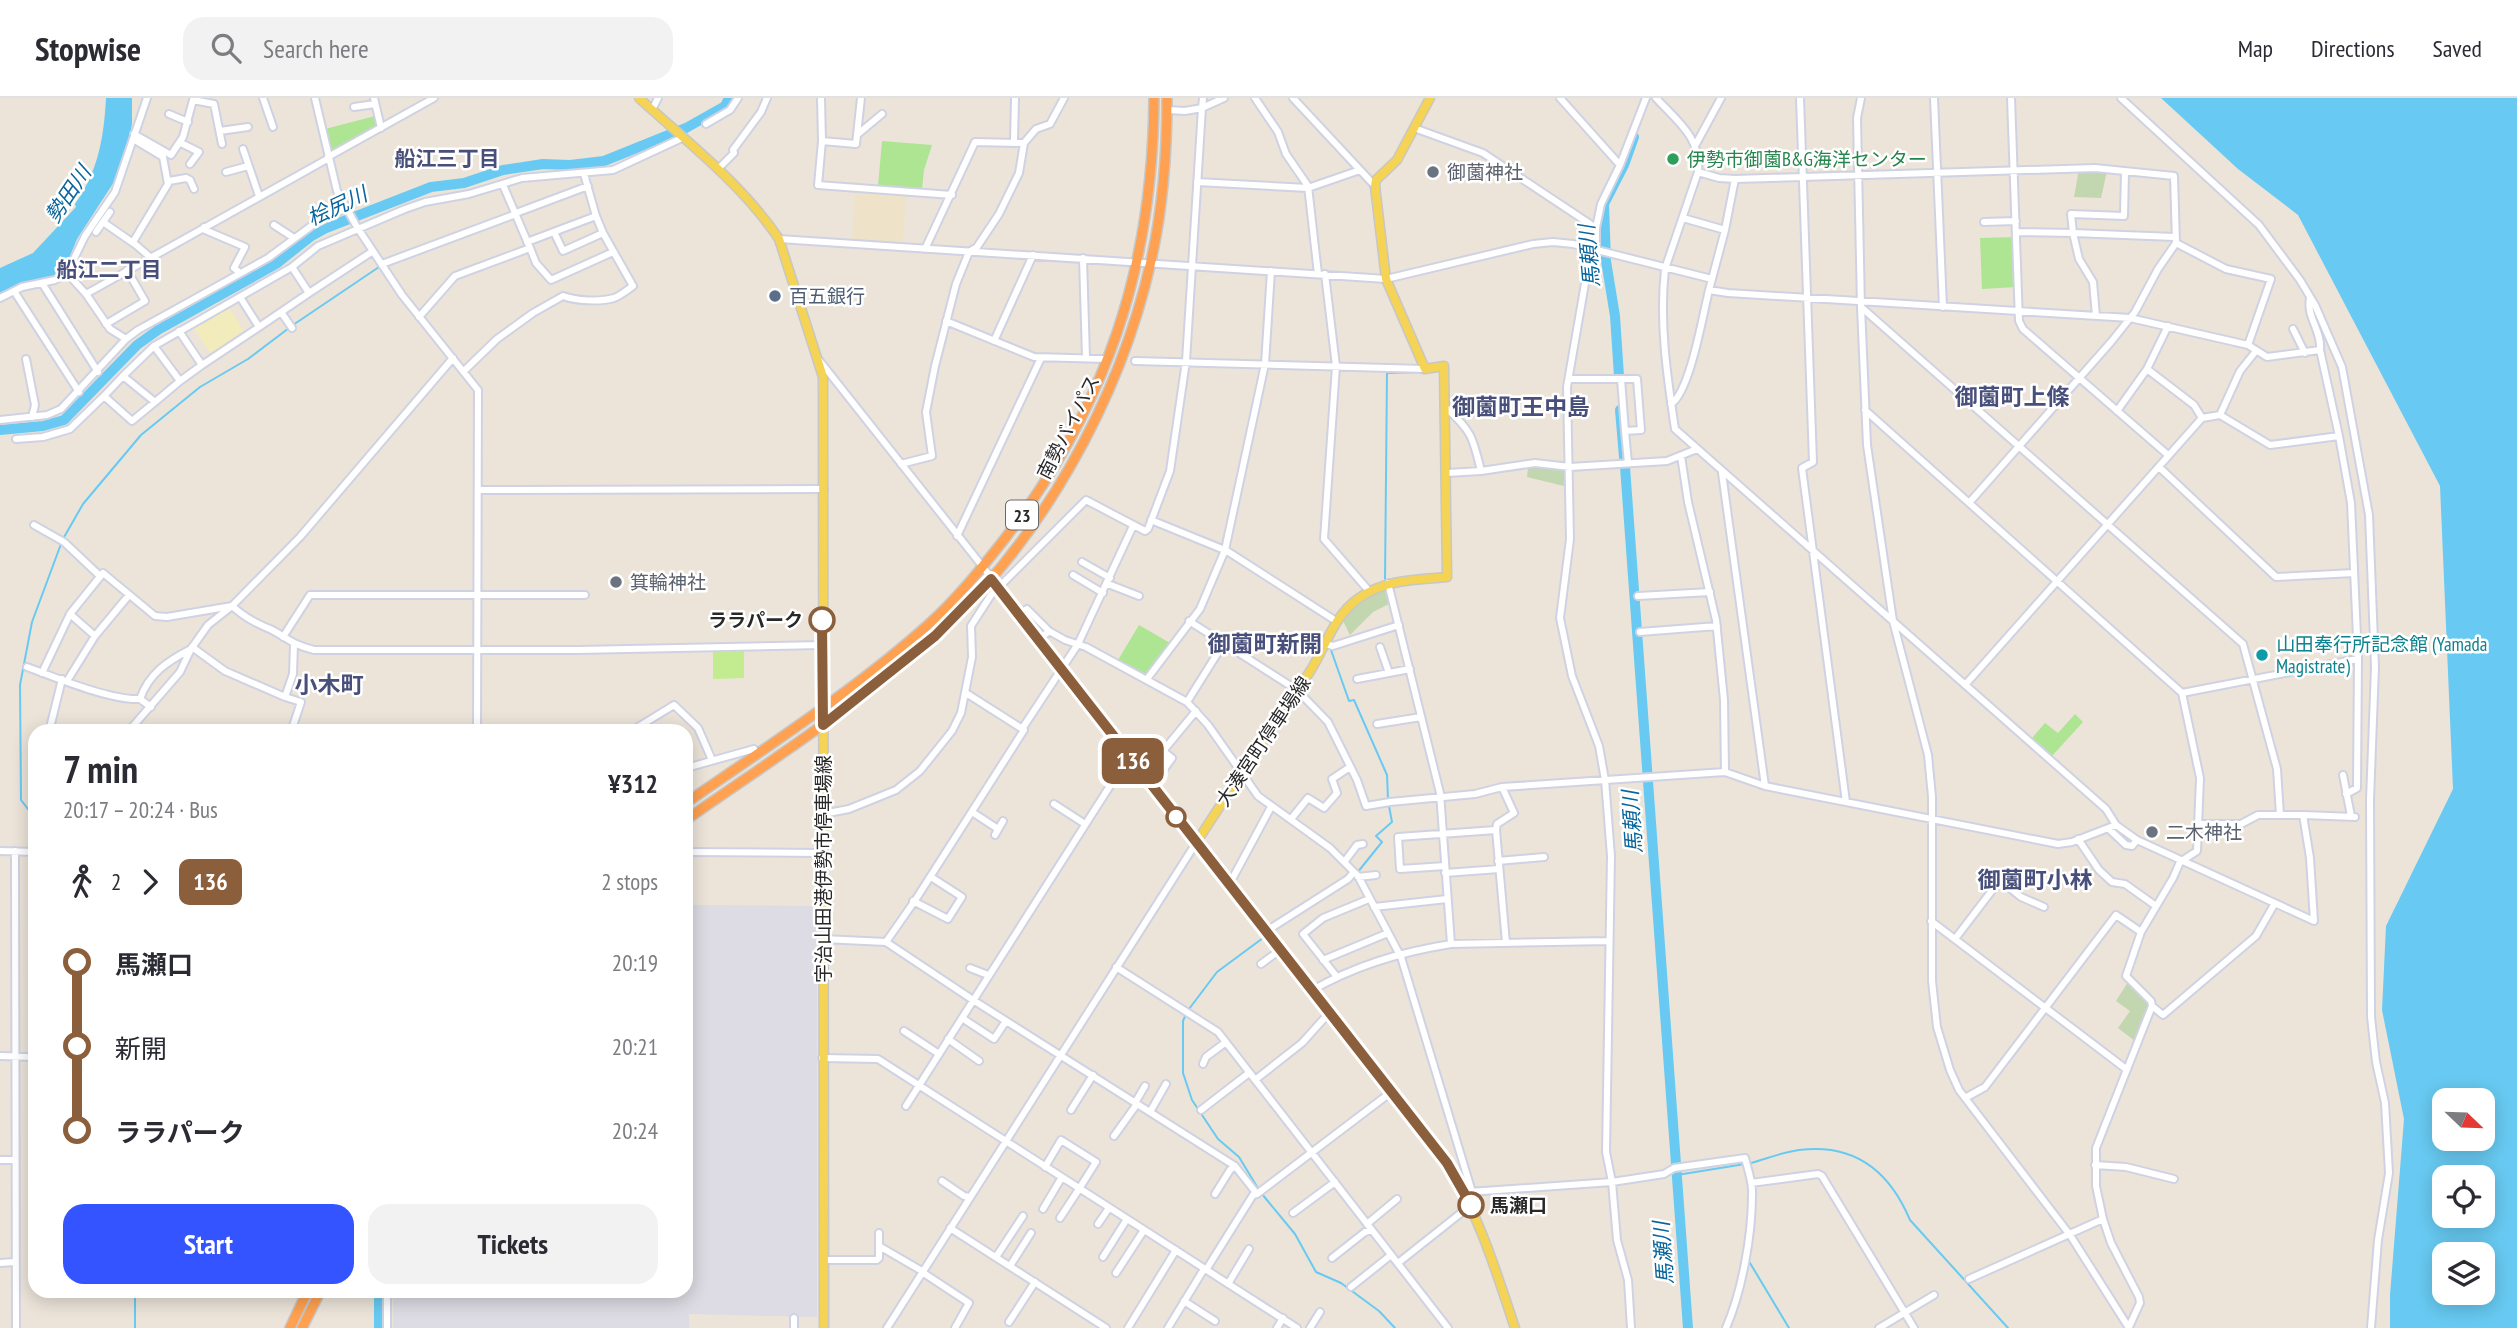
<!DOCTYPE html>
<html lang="en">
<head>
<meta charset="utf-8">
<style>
	:root { --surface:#fff; --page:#f2f2f3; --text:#2b2b33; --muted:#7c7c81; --line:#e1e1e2; --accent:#3354ff }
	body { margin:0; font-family:"PT Sans Narrow","Noto Sans JP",sans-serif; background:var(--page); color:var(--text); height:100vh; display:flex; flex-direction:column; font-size:26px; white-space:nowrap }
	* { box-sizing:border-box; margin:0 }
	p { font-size:23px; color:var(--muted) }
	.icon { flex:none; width:38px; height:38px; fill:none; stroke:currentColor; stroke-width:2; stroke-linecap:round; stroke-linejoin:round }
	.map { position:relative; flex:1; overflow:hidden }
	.panel { position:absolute; left:28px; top:626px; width:665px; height:574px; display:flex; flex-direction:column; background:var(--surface); border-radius:21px; box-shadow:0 4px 18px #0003 }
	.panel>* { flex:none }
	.badge { padding:0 14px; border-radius:10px; font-size:24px; line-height:46px }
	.needle { width:46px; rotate:113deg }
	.controls { position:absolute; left:2432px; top:990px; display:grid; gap:14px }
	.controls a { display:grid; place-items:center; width:63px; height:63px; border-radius:14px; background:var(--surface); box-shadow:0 4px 18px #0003; font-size:35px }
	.map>.badge { position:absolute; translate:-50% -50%; box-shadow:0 0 0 4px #fff }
	.legs { display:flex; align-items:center; gap:10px; height:77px; padding:0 35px; font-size:23px }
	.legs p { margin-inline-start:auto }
	.head { display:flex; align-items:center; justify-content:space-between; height:119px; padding:0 35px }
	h1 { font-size:38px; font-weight:800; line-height:52px }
	.cta { display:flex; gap:14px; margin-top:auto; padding:14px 35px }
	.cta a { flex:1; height:80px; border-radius:21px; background:var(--accent); color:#fff; font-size:28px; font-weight:800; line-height:80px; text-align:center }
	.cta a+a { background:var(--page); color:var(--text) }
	ul { padding:0 35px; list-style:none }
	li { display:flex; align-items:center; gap:24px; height:84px; font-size:26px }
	li i { display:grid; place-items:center; width:10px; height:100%; margin:0 9px; background:currentColor }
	li i::after { content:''; width:18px; height:18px; margin:-9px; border:5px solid; border-radius:50%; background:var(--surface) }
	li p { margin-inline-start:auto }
	li:first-child i { background:linear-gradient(#0000 50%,currentColor 0) }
	li:last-child i { background:linear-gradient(currentColor 50%,#0000 0) }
	header { display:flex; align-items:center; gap:42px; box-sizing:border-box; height:98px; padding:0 35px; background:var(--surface); border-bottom:2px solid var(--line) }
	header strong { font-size:33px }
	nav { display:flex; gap:38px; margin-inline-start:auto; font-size:24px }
	.search { width:490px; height:63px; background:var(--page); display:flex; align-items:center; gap:18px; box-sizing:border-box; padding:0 24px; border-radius:21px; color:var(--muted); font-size:26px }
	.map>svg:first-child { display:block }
	.industrial { fill:#dddbe3 }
	.education { fill:#eee3c8 }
	.green { fill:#ade593 }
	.sand { fill:#f2ebbb }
	.cemetery { fill:#c2d6b0 }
	.pitch { fill:#c2ec8f }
	.water { fill:#68caf2; fill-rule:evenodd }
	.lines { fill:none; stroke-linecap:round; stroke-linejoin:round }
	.stream { stroke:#68caf2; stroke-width:2 }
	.river { stroke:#68caf2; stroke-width:10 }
	.minor-casing { stroke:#cfd2e2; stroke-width:10 }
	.major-casing { stroke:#c7c7c7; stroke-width:11 }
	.highway-casing { stroke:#c7c7c7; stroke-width:12 }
	.minor { stroke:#fff; stroke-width:6 }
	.major { stroke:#f5d355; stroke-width:8 }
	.highway { stroke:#ffa151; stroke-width:9 }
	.line-1-casing { stroke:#fff; stroke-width:16 }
	.line-1 { stroke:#8b5e3c; stroke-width:10 }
	.leisure-dot { fill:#2e9e5b; stroke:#fff; stroke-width:2.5 }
	.worship-dot { fill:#6b7280; stroke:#fff; stroke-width:2.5 }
	.service-dot { fill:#5c6f8a; stroke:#fff; stroke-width:2.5 }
	.stop-1-dot { fill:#fff; stroke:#8b5e3c; stroke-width:3.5 }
	.culture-dot { fill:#0f9aa8; stroke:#fff; stroke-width:2.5 }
	.labels { text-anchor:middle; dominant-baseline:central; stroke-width:5; stroke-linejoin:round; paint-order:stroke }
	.shield { fill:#fff; stroke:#686868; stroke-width:2 }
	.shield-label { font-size:18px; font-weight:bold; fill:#282828 }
	.leisure-label { font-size:19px; fill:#27864d; stroke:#fff; text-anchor:start }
	.worship-label { font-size:19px; fill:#5b616d; stroke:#fff; text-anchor:start }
	.service-label { font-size:19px; fill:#4e5e75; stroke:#fff; text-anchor:start }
	.street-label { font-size:19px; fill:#282828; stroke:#fff }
	.stop-label { font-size:19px; font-weight:bold; fill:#282828; stroke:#fff; text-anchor:end }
	.culture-label { font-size:19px; fill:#0d838f; stroke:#fff; text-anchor:start }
	.neighbourhood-label { font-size:21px; font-weight:bold; fill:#484f7a; stroke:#fff }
	.water-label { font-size:21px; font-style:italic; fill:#09669c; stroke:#fff }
	.quarter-label { font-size:23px; font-weight:bold; fill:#484f7a; stroke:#fff }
</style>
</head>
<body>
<header>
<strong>Stopwise</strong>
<div class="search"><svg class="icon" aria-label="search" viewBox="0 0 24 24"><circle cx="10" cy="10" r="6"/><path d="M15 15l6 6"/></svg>Search here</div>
<nav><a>Map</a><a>Directions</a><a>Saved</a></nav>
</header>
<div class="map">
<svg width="2517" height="1230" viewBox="0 0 2517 1230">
	<rect width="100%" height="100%" fill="#ece4d9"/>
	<path class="industrial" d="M686 807 817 808V1219L689 1216V1230H393V1194H686Z"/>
	<path class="education" d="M855 93 906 96 903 146 852 143Z"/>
	<path class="green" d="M375 18 376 29 331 52 325 31Z
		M882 43 932 47 924 72 922 91 878 88Z
		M2015 139 2017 189 1982 191 1980 140Z
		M1139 527 1170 545 1147 578 1118 562Z
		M2075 616 2083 624 2052 658 2032 640 2045 625 2058 635Z"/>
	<path class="sand" d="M228 208 246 236 212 258 193 229Z"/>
	<path class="cemetery" d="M2079 71 2107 73 2101 100 2074 99Z
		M1537 366 1568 371V389L1527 379 1528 370Z
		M1386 490 1391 505 1373 514 1350 537 1343 523 1344 519 1369 496Z
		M2128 884 2149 904 2150 908 2136 944 2118 930 2130 913 2116 903Z"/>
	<path class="pitch" d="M713 551 744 552V580L713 581Z"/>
	<path class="water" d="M106 0H132V26L128 47 114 84 77 141 65 171 54 179 30 183 0 195V170L33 155 76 109 75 106C98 74 104 39 106 0Z
		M2161 0H2517V1230H2390V1197L2404 1021 2382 912 2386 828 2453 691 2440 388 2298 117 2238 71ZM2445 1003H2483V1041H2445ZM2445 1080H2483V1118H2445ZM2445 1157H2483V1195H2445Z"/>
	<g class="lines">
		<path class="stream" d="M293 227 379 169
			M63 441 83 406 141 337 200 289 248 261 289 230
			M1385 482 1387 275 1418 274
			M1366 541 1331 552 1349 603 1354 602 1387 677 1388 701
			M35 720 21 702 20 587 32 524 61 446
			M1357 775 1382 744 1376 738 1392 724 1389 708
			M1273 833 1354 780
			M1189 911 1217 874 1263 840
			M1186 916 1183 923V975L1192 1002 1218 1041 1239 1059 1259 1092
			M1751 1065C1766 1061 1783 1054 1799 1052 1854 1045 1889 1072 1910 1122L2008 1230
			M1677 1077 1745 1066
			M1262 1096 1295 1136 1316 1174 1341 1185 1379 1213 1395 1230
			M1747 1160 1789 1230
			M135 1194V1230"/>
		<path class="river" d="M1619 278 1615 218 1606 163 1604 106 1624 67 1634 39
			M1620 312 1624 359
			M0 332 43 328 64 322 137 247 158 232 276 166 310 139 326 130 431 89 464 85 503 72 543 66 570 67 604 63 686 30 725 8 729 0
			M1625 369 1688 1230
			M379 1194V1230"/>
		<defs>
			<path id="minor" d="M263 0 273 29
				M315 0 337 93 357 129 402 197 478 292 477 634
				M374 0 381 30
				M821 0 822 43 818 87 952 97
				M1255 0 1278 34 1286 56 1308 88 1318 176
				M1293 0 1375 88
				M1560 0 1620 67
				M1656 0C1678 24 1701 39 1698 74L1665 171C1659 224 1667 278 1675 331L2106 711 2116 727 2137 742 2314 823 2310 760 2303 717H2280L2277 671 2243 546 1861 209
				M1800 0 1813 364 1802 370 1846 704
				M1861 0 1857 20 1861 209 1867 347 1893 523 1928 657 1932 699V883L1937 929 1950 972 1959 992 2070 1137 2129 1230
				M1934 0 1943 209
				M2011 0 2019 223 2023 231 2168 357
				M2121 0 2259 127 2300 182 2315 207 2342 269 2369 417 2375 569 2370 702 2371 919 2376 964 2385 1005 2389 1075 2378 1142 2371 1230
				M354 9 375 6
				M652 12 658 0
				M1167 12 1185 13 1202 10 1203 0
				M169 16 188 24
				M706 26 730 12 738 0
				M1414 30 1483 55 1596 130 1601 106 1620 67 1646 0
				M220 33 248 29
				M134 36 171 57 183 39 193 2 214 6 222 46
				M858 36 882 16
				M133 41 163 59 168 86 133 144
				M822 43 856 46 861 0
				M1014 43 1015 0
				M181 45 199 54 190 66
				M1696 46 1721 0
				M243 51 259 98
				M328 59 434 0
				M718 71 734 55 733 52 761 14 767 0
				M226 74 248 68
				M1698 74 1719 80 1735 81 2095 70 2174 78 2176 145 2226 171 2271 181 2248 247
				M169 83 186 80 190 82 194 91
				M1197 84 1308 90 1360 72
				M516 115 588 88
				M1683 120 1725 132
				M103 124 136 147 150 159
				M1984 124 2016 123
				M274 127 294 140
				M204 129 205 132 245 149 234 170 240 175
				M96 134 110 114
				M554 134 563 153 603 135 596 118
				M2016 134 2073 135 2071 116 2124 118 2125 73
				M779 141 1386 181 1533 146 1553 144 1573 146 1712 181 1709 192 1728 195 2130 220 2248 247 2267 259 2320 252 2339 338 2351 405 2358 561 2182 595
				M527 144 596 118 584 76
				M530 150 536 165 551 182 613 154
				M925 151 975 44 1024 45
				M1591 151 1567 289 1570 441 1560 520 1572 578 1599 648 1605 682 1611 758 1606 1054 1612 1084 1617 1142 1628 1182 1631 1230
				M1596 152V130
				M1083 160 1086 260
				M382 166 516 116
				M292 169 309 195 373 153
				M67 175 86 196 329 60
				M1325 176 1336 268 1324 441 1369 493
				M1712 181 1725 132 1735 81
				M42 185 98 274
				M14 193 79 294
				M86 196 110 231 126 241
				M240 199 259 229 309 195
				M0 200 22 189 55 182 67 175 85 138 115 94 147 0
				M2310 200C2306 219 2322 233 2320 252
				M281 214 292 230
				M2096 218 2093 184 2079 161 2073 135 2175 139
				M419 219 455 178 530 150 503 87
				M946 223 1034 259 1107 261
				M106 226 145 203 127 172
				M2293 231 2305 255
				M179 233 202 267 259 229
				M994 243 1033 157
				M154 248 292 169 318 148 405 111 425 104 469 96 522 80 613 72 682 40
				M26 261 35 307 32 319
				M819 262 1040 541 1196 745 887 1230
				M1135 263 1425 271
				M464 273 497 241 533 215 563 198C576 203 600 204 614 200 620 198 627 192 633 188L603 135
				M123 278 104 298 132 323 155 304
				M1569 281H1637L1641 332 1625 333 1628 365
				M1621 281 1625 333
				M180 283 155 304 123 278 154 248 180 283 202 267
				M1671 306C1690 294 1703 216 1709 192
				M1446 310C1472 333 1473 340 1481 373
				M1865 312 2182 595 2200 680 2197 753 2180 764 2173 780 2141 834 2126 878 2151 903 2152 908 2096 1050V1088L2103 1121 2111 1145 2139 1199 2140 1205 2129 1229
				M2117 313 2147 271 2168 228
				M2220 317 2270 347 2339 338
				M2202 320 2220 317 2240 273 2256 253
				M0 322 47 317 61 311 126 241 138 232 268 160 314 126 346 110
				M16 341 43 339 70 331 104 298
				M1681 358 1688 404 1716 522 1724 602 1725 674
				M901 366 932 358 926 314 935 268 956 186 969 154 977 149 999 116 1019 75 1024 45 1036 31 1050 26 1064 0
				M2159 369 2276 479 2354 475
				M1447 375 1481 373 1535 365 1570 369 1667 363 1697 351
				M1722 375 1765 688
				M479 392 824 391
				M1969 405 2111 244 2135 214 2158 171 2176 145
				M1151 422 1227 453 1336 523
				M34 427 64 444 100 478
				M957 438 1041 260
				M1082 464 1110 480
				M1073 477 1103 495
				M1108 486 1139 498
				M1638 498 1710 494
				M70 516 95 538
				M1019 516 1027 511 1049 533
				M1189 523 1297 592 1328 624 1357 682 1366 708 1390 704 1475 696 1502 689 1725 674 1765 688 2058 746 2072 744 2116 727
				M1640 534 1717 528
				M283 539 310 497H585
				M1040 541 1049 533 1065 542 1086 549 1187 604 1208 627 1258 698 1330 750 1358 778 1401 859 1472 1094
				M1325 546 1333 548 1399 527
				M192 549 225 573 285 599
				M1380 549 1389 575
				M27 569C54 579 112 603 140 601L151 609
				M42 575 70 516 103 475 155 518 167 519 232 508C247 521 254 524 272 532 289 541 293 547 314 552H578L822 547
				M1147 581 1200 511 1225 452 1265 266 1271 173
				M1357 581 1410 571
				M67 583 95 538 129 497
				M1965 587 2202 320 2194 307 2147 271
				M140 601C149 575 168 563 191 551
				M1187 604 1224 545
				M1377 626 1421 619
				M1022 631 1078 546 1133 428
				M49 634 62 581
				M128 634 180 574 191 551 208 527 232 508 300 439 453 260
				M291 634 301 604 285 599 293 576 294 546
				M630 634 674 607 698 630 712 662
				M686 670 754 651
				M2343 677 2351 718
				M1152 688 1172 660 1163 653 1196 613
				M1502 689 1514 715 1497 726 1496 732 1506 845
				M2346 696 2357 690 2358 561
				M1054 706 1085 726
				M972 714 998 731
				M823 716 849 711 896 692 920 673 952 633 961 615 972 559 971 528 991 497 1086 402 1145 433 1148 431 1170 373 1186 263 1202 10 1224 0
				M2303 717 2355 719
				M1291 721 1308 700 1324 710 1337 695 1332 681 1350 669
				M2199 726H2241L2258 717H2280
				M2109 731 2126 747 2132 748 2137 742
				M995 737 1003 723
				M2078 741 2099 772 2112 784 2125 786 2156 808
				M0 753 35 754
				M15 753 16 1230
				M686 754 823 755
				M1345 763 1357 747 1363 746
				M1498 763 1544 759
				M1445 768 1400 771 1398 739 1496 732
				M1445 775 1499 771
				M1358 779 1376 777
				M1229 787 1271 709
				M913 803 948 821 962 799 931 779
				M1374 809 1447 801
				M1931 823 2126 971
				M1265 834 1348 781 1354 774
				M823 841 886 844 973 902 1235 1068 1257 1096
				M1955 841 2000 782 2021 799 2044 809
				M886 844 916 801 1024 632 966 595
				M1451 846 1609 843
				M1323 862 1388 835
				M1261 866 1280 852
				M1116 869 1218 934 1448 1230
				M970 870 988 877
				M1337 879 1303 836 1323 820 1369 801
				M1311 893C1355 867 1401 854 1451 846L1440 695 1388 485
				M2152 908 2163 917 2256 838 2275 805
				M962 920 994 941 1006 923
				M904 933 939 956
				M948 941 979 963
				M0 958 35 959
				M822 960 878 961 1297 1230
				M1203 966 1206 959 1226 944
				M1255 982 1302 945 1329 915
				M1965 1000 1985 989 2116 817 2141 834
				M1135 1005 1145 988
				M906 1008 1129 658
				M1071 1012 1093 977
				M1201 1012 1249 975
				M1150 1014 1166 986
				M1114 1038 1137 1006
				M0 1062H14
				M2095 1067 2126 1069 2174 1081
				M1045 1069 1061 1042 1096 1064 1079 1091
				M942 1083 964 1098 970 1099
				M1751 1085 1818 1076 1822 1078 1914 1230
				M1469 1094 1612 1084 1664 1076 1674 1070 1745 1060C1748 1072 1753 1085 1752 1097 1752 1138 1742 1193 1726 1230
				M1215 1096 1230 1072 1235 1068
				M1043 1111 1062 1079
				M1293 1115 1335 1084
				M1060 1120 1079 1091
				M1098 1126 1109 1110
				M1367 1126 1397 1101
				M950 1130 1106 1230
				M879 1148 922 1173
				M996 1159 1023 1118
				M1103 1159 1127 1121
				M1332 1160 1365 1134 1372 1132
				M824 1162H877L879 1160V1135
				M0 1165 14 1164
				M1398 1165 1471 1107
				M1010 1168 1031 1135
				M1206 1172 1253 1097 1257 1096 1390 995
				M922 1174 969 1205 955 1230
				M1116 1175 1144 1132
				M1969 1181 2103 1121
				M1228 1186 1249 1151
				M1351 1189 1391 1157
				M387 1194V1230
				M1184 1203 1215 1223
				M794 1220V1230
				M1009 1224 1035 1184
				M1128 1230 1176 1152
				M1168 1230 1204 1171
				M1277 1230 1283 1220
				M1310 1230 1320 1214
				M1879 1230 1934 1197"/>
			<path id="major" d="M639 0C687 44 742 86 779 141L823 279 824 1230
				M1430 0 1397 62 1376 82 1375 88 1386 181 1425 271 1444 268 1447 479C1416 482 1386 481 1359 500 1333 518 1326 549 1309 575 1272 632 1233 687 1196 745L1447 1065C1479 1117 1496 1173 1515 1230"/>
			<path id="highway" d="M686 705C768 648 854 593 929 526 957 501 980 472 1003 443 1107 308 1153 169 1154 0
				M686 722C770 663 857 608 934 539 1040 445 1120 302 1151 163 1163 110 1167 55 1167 0
				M290 1230 307 1194
				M302 1230 320 1194"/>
		</defs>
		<use href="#minor" class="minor-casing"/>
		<use href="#major" class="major-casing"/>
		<use href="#highway" class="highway-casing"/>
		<use href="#minor" class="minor"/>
		<use href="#major" class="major"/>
		<use href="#highway" class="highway"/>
	</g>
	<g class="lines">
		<defs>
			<path id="line-1" d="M822 522 823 627 935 538 991 481 1447 1065 1471 1107"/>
		</defs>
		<use href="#line-1" class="line-1-casing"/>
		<use href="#line-1" class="line-1"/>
	</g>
	<circle class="leisure-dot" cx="1673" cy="61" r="7"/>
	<g class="worship-dot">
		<circle cx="1433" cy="74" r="7"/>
		<circle cx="616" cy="484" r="7"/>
		<circle cx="2152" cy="734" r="7"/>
	</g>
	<circle class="service-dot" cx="775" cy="198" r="7"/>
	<g class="stop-1-dot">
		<circle cx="822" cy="522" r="12"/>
		<circle cx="1176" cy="719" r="9"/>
		<circle cx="1471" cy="1107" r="12"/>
	</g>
	<circle class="culture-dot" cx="2262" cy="557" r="7"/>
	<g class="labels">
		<rect class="shield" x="1006" y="402.5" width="32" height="29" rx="5"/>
		<g class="shield-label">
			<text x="1022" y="417">23</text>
		</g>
		<g class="leisure-label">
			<text x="1687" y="61">伊勢市御薗B&amp;G海洋センター</text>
		</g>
		<g class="worship-label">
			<text x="1447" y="74">御薗神社</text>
			<text x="630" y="484">箕輪神社</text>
			<text x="2166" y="734">二木神社</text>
		</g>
		<g class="service-label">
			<text x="789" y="198">百五銀行</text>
		</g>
		<g class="street-label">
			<text transform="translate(1068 329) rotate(-63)">南勢バイパス</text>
			<text transform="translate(1263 643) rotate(-56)">大湊宮町停車場線</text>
			<text transform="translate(823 771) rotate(-90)">宇治山田港伊勢市停車場線</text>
		</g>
		<g class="stop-label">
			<text x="803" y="522">ララパーク</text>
			<text x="1490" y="1107" text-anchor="start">馬瀬口</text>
		</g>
		<g class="culture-label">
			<text x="2276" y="546">山田奉行所記念館 (Yamada<tspan x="2276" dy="22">Magistrate)</tspan></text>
		</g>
		<g class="neighbourhood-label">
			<text x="447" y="60">船江三丁目</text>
			<text x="109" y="171">船江二丁目</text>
		</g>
		<g class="water-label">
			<text transform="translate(68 96) rotate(-56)">勢田川</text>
			<text transform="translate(337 108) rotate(-25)">桧尻川</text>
			<text transform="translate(1589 158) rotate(-95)">馬頼川</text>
			<text transform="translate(1632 724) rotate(-94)">馬頼川</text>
			<text transform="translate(1663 1155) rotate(-94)">馬瀬川</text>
		</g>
		<g class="quarter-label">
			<text x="2012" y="298">御薗町上條</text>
			<text x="1521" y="308">御薗町王中島</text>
			<text x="1265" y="545">御薗町新開</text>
			<text x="329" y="586">小木町</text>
			<text x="2035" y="781">御薗町小林</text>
		</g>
	</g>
</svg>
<div class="controls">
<a><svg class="needle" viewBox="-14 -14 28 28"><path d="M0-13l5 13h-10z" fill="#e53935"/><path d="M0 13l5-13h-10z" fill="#7c7c81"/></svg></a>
<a><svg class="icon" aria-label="locate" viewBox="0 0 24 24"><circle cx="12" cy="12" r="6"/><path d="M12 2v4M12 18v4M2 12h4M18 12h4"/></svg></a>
<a><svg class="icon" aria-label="layers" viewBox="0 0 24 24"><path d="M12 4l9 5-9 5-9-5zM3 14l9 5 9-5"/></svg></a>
</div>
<b class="badge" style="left:1133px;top:663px;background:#8b5e3c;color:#fff">136</b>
<section class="panel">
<div class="head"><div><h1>7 min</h1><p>20:17 – 20:24 · Bus</p></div><b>¥312</b></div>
<div class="legs"><svg class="icon" aria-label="walk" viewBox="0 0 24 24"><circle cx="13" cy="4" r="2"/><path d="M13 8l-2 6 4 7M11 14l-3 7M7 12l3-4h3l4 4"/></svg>2<svg class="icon" aria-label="forward" viewBox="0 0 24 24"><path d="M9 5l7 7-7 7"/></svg><b class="badge" style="background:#8b5e3c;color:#fff">136</b><p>2 stops</p></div>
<ul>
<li><i style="color:#8b5e3c"></i><b>馬瀬口</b><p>20:19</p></li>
<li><i style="color:#8b5e3c"></i><span>新開</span><p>20:21</p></li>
<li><i style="color:#8b5e3c"></i><b>ララパーク</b><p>20:24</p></li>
</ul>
<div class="cta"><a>Start</a><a>Tickets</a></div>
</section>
</div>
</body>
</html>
